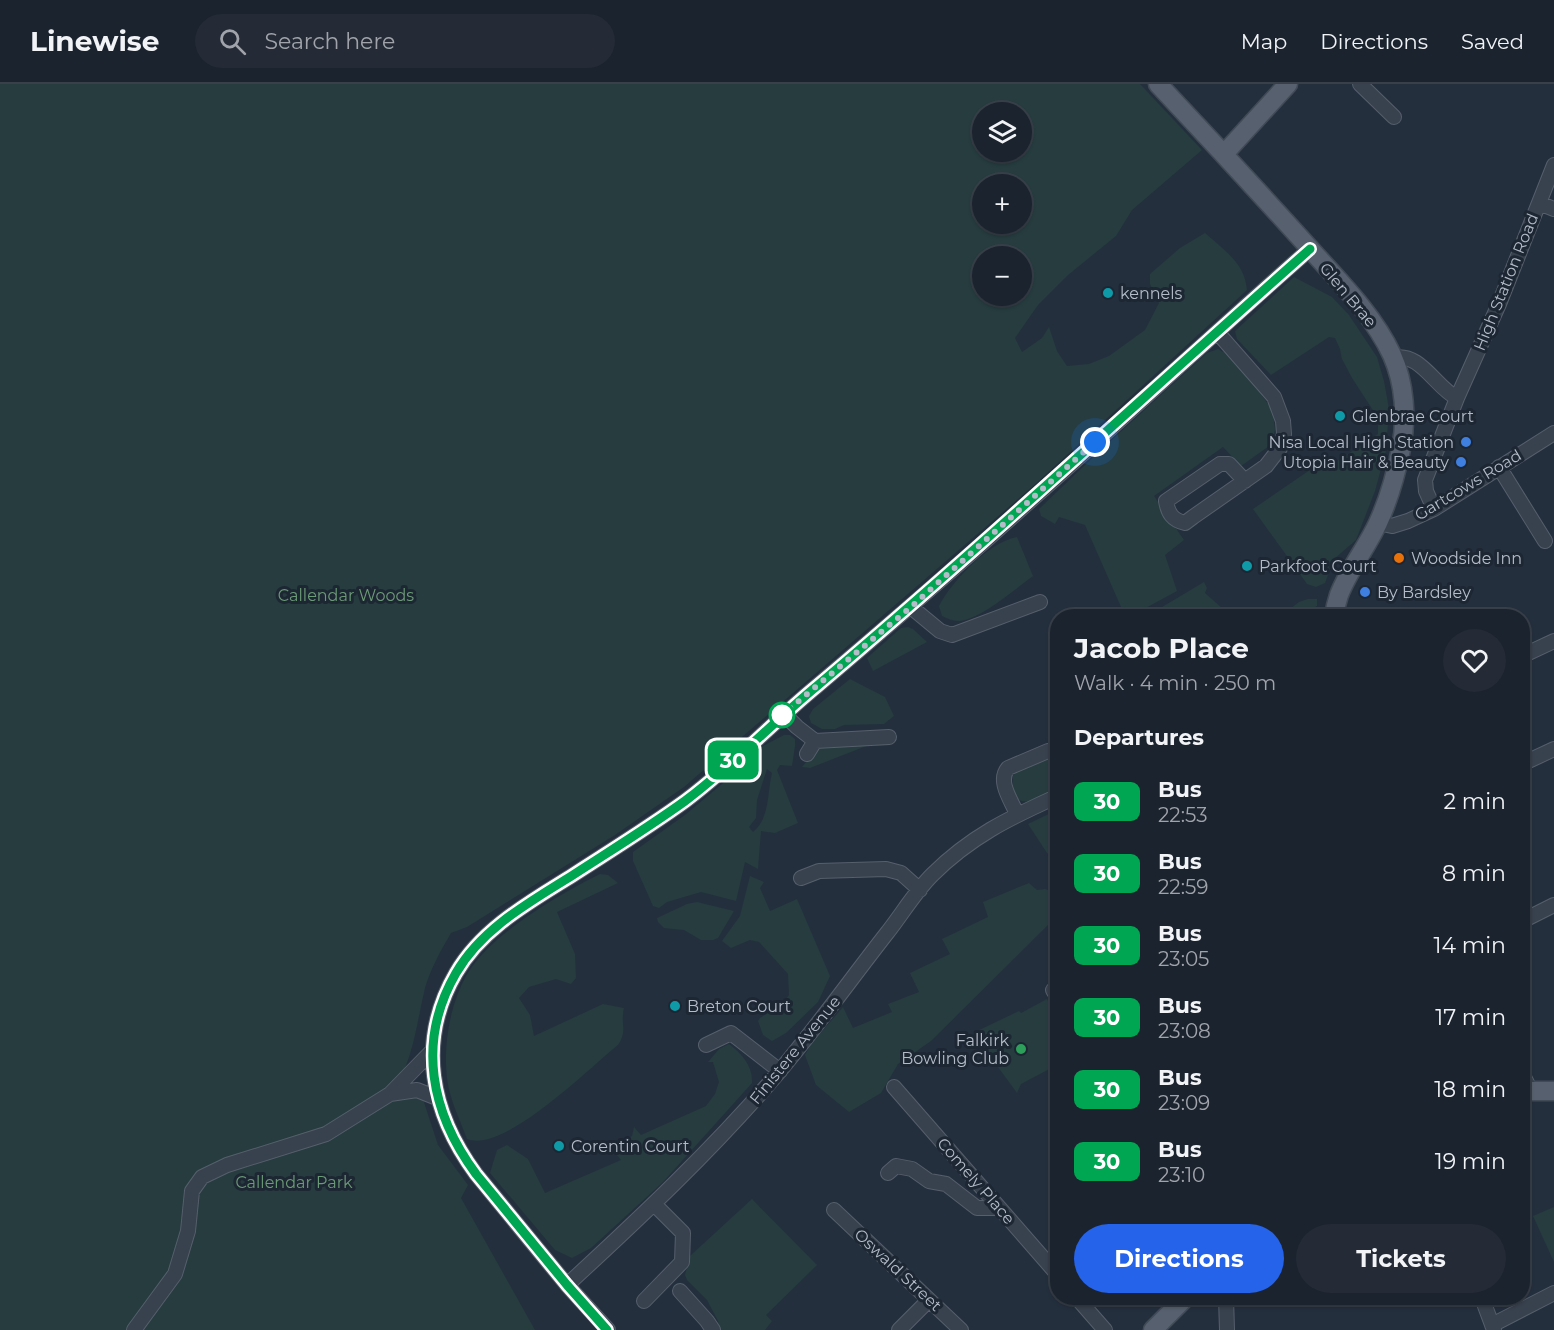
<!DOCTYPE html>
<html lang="en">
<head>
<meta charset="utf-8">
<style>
	:root { --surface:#1b232e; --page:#242b36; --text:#f1f3f6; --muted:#a0a4aa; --line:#39404a; --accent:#2563eb }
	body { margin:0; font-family:Montserrat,sans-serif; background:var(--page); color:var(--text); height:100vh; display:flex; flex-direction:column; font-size:22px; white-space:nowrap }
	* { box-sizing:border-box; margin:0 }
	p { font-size:20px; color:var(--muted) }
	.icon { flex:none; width:33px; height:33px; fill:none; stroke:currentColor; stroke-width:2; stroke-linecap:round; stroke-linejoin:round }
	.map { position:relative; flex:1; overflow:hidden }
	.side { position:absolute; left:1050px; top:525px; width:480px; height:696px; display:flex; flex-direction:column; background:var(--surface); border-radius:24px; box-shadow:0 2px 4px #0004,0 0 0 2px var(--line) }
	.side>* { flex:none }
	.badge { padding:0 12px; border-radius:9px; font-size:21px; line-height:39px }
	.fabs { position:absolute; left:972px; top:18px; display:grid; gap:12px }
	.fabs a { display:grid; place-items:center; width:60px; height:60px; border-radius:50%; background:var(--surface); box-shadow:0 2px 4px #0004,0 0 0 2px var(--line); font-size:30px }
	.you { position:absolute; width:30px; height:30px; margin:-15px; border:4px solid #fff; border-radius:50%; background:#1a73e8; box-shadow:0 0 0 9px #1a73e833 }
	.map>.badge { position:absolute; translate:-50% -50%; box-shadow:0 0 0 3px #fff }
	h2 { padding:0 24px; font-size:22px; line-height:54px }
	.round { display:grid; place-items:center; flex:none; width:63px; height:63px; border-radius:32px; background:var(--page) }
	.overview { display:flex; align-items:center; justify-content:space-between; height:102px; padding:0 24px }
	h1 { font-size:28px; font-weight:700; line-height:45px }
	.primary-button { display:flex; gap:12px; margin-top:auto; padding:12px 24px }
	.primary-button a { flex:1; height:69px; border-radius:36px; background:var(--accent); color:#fff; font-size:24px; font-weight:700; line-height:69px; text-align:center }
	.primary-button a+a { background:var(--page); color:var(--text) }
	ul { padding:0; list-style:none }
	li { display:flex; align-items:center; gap:18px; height:72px; padding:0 24px }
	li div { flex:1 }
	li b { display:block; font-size:22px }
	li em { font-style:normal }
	li .badge { min-width:66px; font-weight:700; text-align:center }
	header { display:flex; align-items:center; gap:36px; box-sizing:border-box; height:84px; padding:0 30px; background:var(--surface); border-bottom:2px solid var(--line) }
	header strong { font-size:28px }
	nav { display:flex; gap:33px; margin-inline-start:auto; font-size:21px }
	.search { width:420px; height:54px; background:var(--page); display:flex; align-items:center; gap:15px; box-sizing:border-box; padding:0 21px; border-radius:33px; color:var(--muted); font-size:22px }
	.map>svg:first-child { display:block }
	.green { fill:#263c3f; fill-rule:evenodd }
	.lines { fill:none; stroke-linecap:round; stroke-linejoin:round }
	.minor-casing { stroke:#565f6c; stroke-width:16 }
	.major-casing { stroke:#414a57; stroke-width:21 }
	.minor { stroke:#38414e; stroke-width:14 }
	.major { stroke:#56606e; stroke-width:18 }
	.line-casing { stroke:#fff; stroke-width:14 }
	.line { stroke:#00a651; stroke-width:9 }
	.walk { stroke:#b4bcc9; stroke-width:6; stroke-dasharray:0 10.8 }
	.culture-dot { fill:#0f9aa8; stroke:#1d2633; stroke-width:2 }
	.shop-dot { fill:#3f7fe0; stroke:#1d2633; stroke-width:2 }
	.food-dot { fill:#e8710a; stroke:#1d2633; stroke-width:2 }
	.stop-dot { fill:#fff; stroke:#00a651; stroke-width:3 }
	.leisure-dot { fill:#2e9e5b; stroke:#1d2633; stroke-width:2 }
	.labels { text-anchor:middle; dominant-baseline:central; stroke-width:6; stroke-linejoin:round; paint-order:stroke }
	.street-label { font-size:16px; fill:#b4bcc9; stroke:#1d2633 }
	.poi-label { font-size:16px; fill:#b4bcc9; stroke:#1d2633; text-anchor:start }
	.park-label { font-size:16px; fill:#6b9a76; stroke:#1d2633 }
</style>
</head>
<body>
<header>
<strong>Linewise</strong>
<div class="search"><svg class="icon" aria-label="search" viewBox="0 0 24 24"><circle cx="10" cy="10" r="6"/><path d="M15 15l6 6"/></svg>Search here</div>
<nav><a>Map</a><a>Directions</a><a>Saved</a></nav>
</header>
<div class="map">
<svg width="1554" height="1246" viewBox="0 0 1554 1246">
	<rect width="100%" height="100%" fill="#242f3e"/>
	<path class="green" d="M0 0H1140L1202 66 1132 126 1116 152 1068 191 1038 221 1015 254 1022 268 1042 254 1049 243 1057 267 1067 282 1089 280 1109 272 1145 246 1159 219 1150 200V190L1180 164 1205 149C1224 166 1245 179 1247 206L1033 402 684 703 615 751 467 843 451 849C441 866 431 884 425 904 418 933 415 962 403 989L422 1012 438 1061 468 1101 461 1114 535 1246H0ZM982 28H1022V68H982ZM982 100H1022V140H982ZM982 172H1022V212H982Z
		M1294 193 1332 213 1349 231 1377 273 1384 297 1389 325 1386 367 1375 407 1356 456 1334 475 1325 499 1316 503 1307 500 1253 425 1326 375 1331 381 1378 350V334L1352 294 1342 275 1340 265 1335 254 1329 253 1271 291 1237 255 1235 247Z
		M1218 265 1232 273 1248 292 1273 327 1275 346 1272 360 1241 382 1223 363 1154 412 1184 456 1165 471 1177 507 1131 532H1125L1085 441 1059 433 1055 440 1041 432 1039 425 1105 362 1207 269Z
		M1017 453 1033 492C1015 505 982 534 960 537 953 537 948 535 942 532L939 522C952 497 989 458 1017 453Z
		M1204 498 1207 504 1205 509 1231 532H1209L1199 523 1195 532H1147Z
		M1308 515H1317V522L1302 532H1281L1299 518Z
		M908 543 913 545 927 558 873 587 867 574 901 544Z
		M850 595 885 613 894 632 884 640 844 641 835 645H822L811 639 809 632 813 625Z
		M784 651H790L795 655V662L792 682 780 681 777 686 798 739 775 749 761 747 758 785 745 778 736 817 701 808 667 818 659 824 653 822 633 777V768L685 731 728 695 759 664ZM767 685 772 689C767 710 770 734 753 748L749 743 756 734 757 716Z
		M874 659 810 684 802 683 821 660Z
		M1047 673 1057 676V704C1036 717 1010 731 1013 692L1018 685Z
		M1057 726V777L1047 769 1028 740Z
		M600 790 608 791 618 799 557 828 575 870 576 894 571 900 556 895 529 903 519 914 530 931 534 952 603 920 624 924C620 940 628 946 618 961 590 983 504 1070 467 1055 460 1036 449 1014 447 994 443 961 450 921 466 892 489 851 558 811 600 790Z
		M750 792 764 798 760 804 770 827 797 815 830 892 818 918 786 949 772 957 763 951 758 937 760 934 783 919 789 911 788 890 759 858 750 856 731 864 722 857 740 832Z
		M1029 799 1037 806 1045 805 1057 809V832L931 957 898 980 881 1009 849 1028 816 1001 805 971 811 960 843 923 853 944 892 928 888 920 919 908 910 889 950 870 942 855 988 833 983 818Z
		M697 818 734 827 718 854 713 856H701L684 846 664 844 658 838 657 834 687 820Z
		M1047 915 1057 935V981L1021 1000 1017 1009 973 949 1019 927 1021 929Z
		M729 960C742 970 753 982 752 999L663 1098 591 1164 572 1174 555 1166 490 1089 497 1066 507 1061 528 1075 545 1109 621 1076 613 1066 632 1052 634 1043 641 1051 706 1022 715 1010 719 998 713 978H708L719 965Z
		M752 1115 817 1181 766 1231 772 1237 765 1246H719L718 1237 707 1216 687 1196 685 1191 690 1172Z
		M1554 1123V1178L1533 1132Z"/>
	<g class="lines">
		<defs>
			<path id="minor" d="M1360 0 1394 33
				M1539 119 1554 125
				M1217 248 1274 313 1283 337 1284 350 1280 364 1266 382 1193 433 1185 439C1172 436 1168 429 1166 417L1220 380H1229L1245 397
				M1393 274C1420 267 1436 304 1457 314
				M1499 383 1545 457
				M1434 425 1426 407 1425 396 1457 314 1499 220 1554 81
				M1378 439 1392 442 1408 437 1434 425 1554 349
				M911 523 940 547 952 551 1040 518
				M1522 572 1554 557
				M784 630 797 643 815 657 889 653
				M807 670 815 657
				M1522 680 1554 665
				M1017 730C1011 716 997 697 1008 684L1048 667H1058
				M801 794 819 787 886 785 901 789 920 806
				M1522 837 1554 821
				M1058 903 1053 906 1058 914
				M706 961 731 949 780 987
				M1522 989 1531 1007
				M894 1003 1058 1191
				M390 1010 417 1006 437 1014
				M888 1089 896 1082 912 1085 929 1097 946 1100 977 1124H999
				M834 1126 961 1246
				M567 1201C641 1133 713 1065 778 989 816 944 851 895 887 849 902 830 915 808 932 791 970 753 1009 734 1058 712
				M680 1207 707 1237 713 1246
				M1077 1214 1105 1246
				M1226 1214 1227 1246
				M1482 1214 1494 1246
				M644 1217 682 1178 683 1149 654 1120
				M1492 1241 1554 1209
				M134 1246 175 1190 188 1147 192 1107 202 1093 227 1081 326 1050 390 1010 433 966
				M608 1246 567 1201 476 1090C431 1029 416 958 456 889 482 844 530 818 573 791 610 767 649 743 685 717 732 682 772 639 817 602 889 541 960 480 1030 417 1124 334 1215 248 1310 165
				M899 1246 929 1216"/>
			<path id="major" d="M1158 0C1207 52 1255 104 1303 157 1334 192 1372 228 1392 271 1405 300 1407 334 1401 365 1396 390 1389 415 1378 439 1367 463 1349 485 1339 511 1337 517 1335 525 1334 532
				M1224 70 1288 0
				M1522 1007H1554
				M1153 1246 1185 1214"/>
		</defs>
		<use href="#minor" class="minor-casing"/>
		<use href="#major" class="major-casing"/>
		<use href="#minor" class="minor"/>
		<use href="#major" class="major"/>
	</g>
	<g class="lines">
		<defs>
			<path id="line" d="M607 1246 567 1201 476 1090C431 1029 416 958 456 889 482 844 530 818 573 791 610 767 649 743 685 717 732 682 772 639 817 602 985 460 1145 311 1310 165"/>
		</defs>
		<use href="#line" class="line-casing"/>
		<use href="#line" class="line"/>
		<path class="walk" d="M782 631 911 523 1095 358"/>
	</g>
	<g class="culture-dot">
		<circle cx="1108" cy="209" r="6"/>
		<circle cx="1340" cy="332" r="6"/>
		<circle cx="1247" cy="482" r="6"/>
		<circle cx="675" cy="922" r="6"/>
		<circle cx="559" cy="1062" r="6"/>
	</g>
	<g class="shop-dot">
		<circle cx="1466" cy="358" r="6"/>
		<circle cx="1461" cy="378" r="6"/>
		<circle cx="1365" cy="508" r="6"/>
	</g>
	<circle class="food-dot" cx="1399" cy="474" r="6"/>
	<circle class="stop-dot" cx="782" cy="631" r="12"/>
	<circle class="leisure-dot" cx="1021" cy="965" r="6"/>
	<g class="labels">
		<g class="street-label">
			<text transform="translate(1506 198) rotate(-68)">High Station Road</text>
			<text transform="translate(1348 211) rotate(50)">Glen Brae</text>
			<text transform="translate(1468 401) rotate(-31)">Gartcows Road</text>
			<text transform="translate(795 966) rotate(-51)">Finistere Avenue</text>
			<text transform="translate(976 1097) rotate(49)">Comely Place</text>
			<text transform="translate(898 1186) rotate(43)">Oswald Street</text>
		</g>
		<g class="poi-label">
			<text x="1120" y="209">kennels</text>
			<text x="1352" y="332">Glenbrae Court</text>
			<text x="1454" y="358" text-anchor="end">Nisa Local High Station</text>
			<text x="1449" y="378" text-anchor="end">Utopia Hair &amp; Beauty</text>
			<text x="1411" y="474">Woodside Inn</text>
			<text x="1259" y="482">Parkfoot Court</text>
			<text x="1377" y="508">By Bardsley</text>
			<text x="687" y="922">Breton Court</text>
			<text x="1009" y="956" text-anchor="end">Falkirk<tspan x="1009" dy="18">Bowling Club</tspan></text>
			<text x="571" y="1062">Corentin Court</text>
		</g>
		<g class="park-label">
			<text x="346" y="511">Callendar Woods</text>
			<text x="294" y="1098">Callendar Park</text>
		</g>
	</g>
</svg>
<div class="fabs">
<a><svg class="icon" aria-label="layers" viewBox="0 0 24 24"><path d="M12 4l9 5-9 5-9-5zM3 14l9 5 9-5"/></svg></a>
<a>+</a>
<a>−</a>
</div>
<div class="you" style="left:1095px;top:358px"></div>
<b class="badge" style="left:733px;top:676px;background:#00a651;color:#fff">30</b>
<section class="side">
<div class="overview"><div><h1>Jacob Place</h1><p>Walk · 4 min · 250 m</p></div><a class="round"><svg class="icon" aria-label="heart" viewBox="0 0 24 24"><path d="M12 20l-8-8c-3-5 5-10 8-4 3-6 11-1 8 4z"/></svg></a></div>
<h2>Departures</h2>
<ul>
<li><span class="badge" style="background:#00a651;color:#fff">30</span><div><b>Bus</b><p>22:53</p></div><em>2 min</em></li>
<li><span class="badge" style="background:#00a651;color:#fff">30</span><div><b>Bus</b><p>22:59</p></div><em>8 min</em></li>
<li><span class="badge" style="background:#00a651;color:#fff">30</span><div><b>Bus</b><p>23:05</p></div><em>14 min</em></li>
<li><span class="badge" style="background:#00a651;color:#fff">30</span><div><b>Bus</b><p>23:08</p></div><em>17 min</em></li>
<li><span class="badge" style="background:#00a651;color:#fff">30</span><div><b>Bus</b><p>23:09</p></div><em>18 min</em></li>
<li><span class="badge" style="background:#00a651;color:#fff">30</span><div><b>Bus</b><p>23:10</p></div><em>19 min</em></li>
</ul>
<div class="primary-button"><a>Directions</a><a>Tickets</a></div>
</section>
</div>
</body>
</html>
